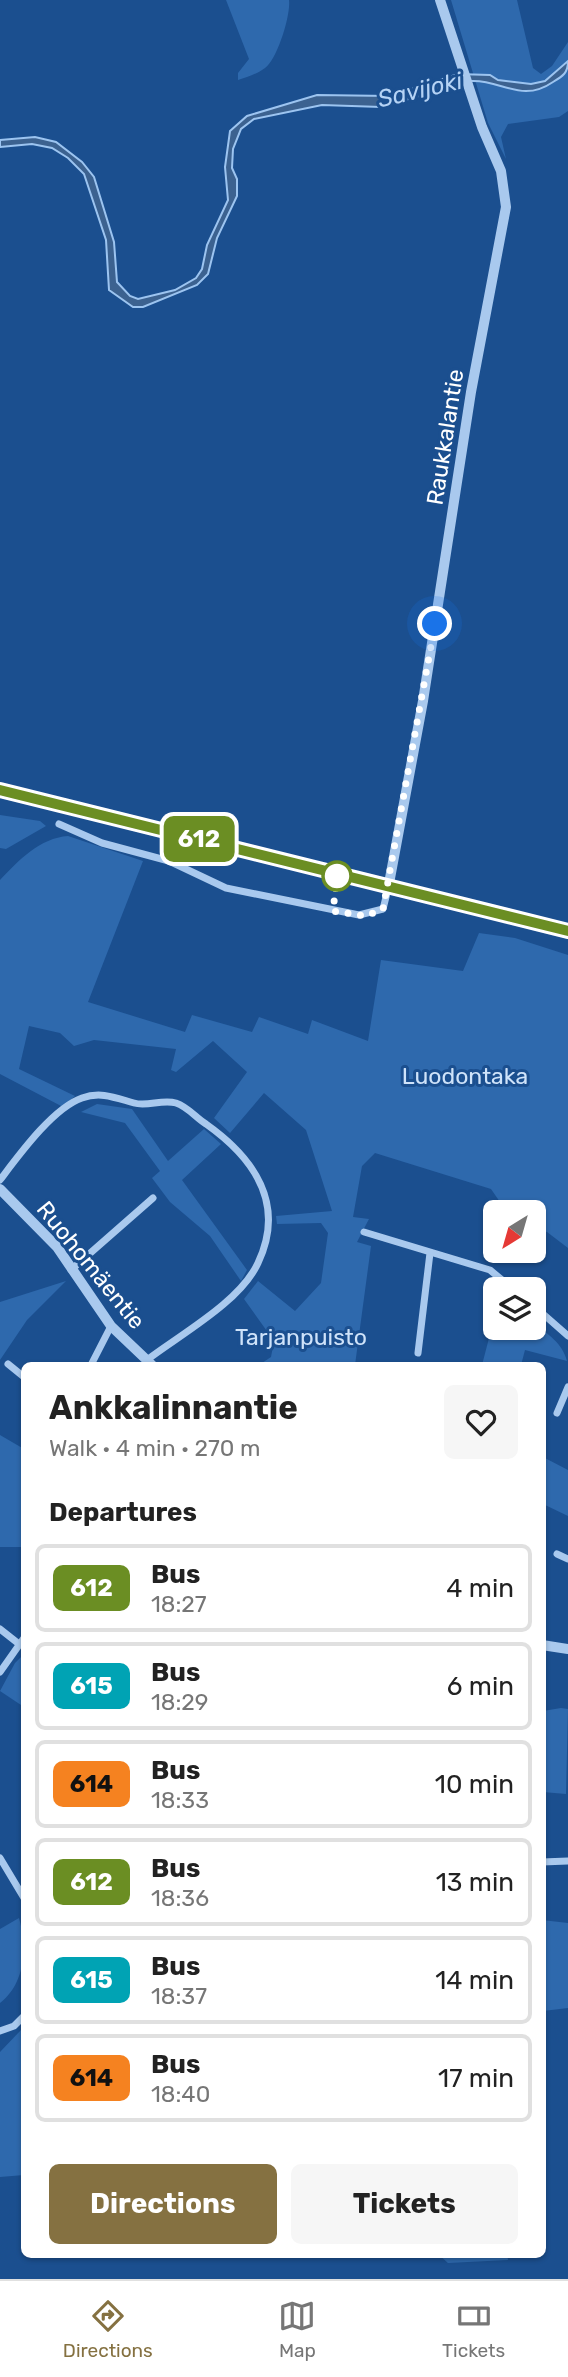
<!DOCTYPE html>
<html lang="en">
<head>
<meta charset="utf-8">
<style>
	:root { --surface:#fff; --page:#f6f6f6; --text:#222; --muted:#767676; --line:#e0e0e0; --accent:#857141 }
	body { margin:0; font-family:Rubik,sans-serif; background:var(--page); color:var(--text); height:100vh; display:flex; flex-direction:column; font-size:26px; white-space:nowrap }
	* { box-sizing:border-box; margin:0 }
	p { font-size:23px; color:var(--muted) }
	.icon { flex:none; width:38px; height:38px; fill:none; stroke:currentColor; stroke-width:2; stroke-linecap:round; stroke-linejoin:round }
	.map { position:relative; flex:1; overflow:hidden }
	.sheet { position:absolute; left:21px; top:1362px; width:525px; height:896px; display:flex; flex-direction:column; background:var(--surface); border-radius:10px; box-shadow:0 2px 5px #0004 }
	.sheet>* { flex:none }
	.badge { padding:0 14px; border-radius:10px; font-size:24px; line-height:46px }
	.needle { width:46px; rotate:217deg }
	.tools { position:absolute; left:483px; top:1200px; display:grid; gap:14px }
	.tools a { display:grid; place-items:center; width:63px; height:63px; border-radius:10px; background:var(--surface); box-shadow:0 2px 5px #0004; font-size:35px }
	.you { position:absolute; width:35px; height:35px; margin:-18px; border:5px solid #fff; border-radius:50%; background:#1a73e8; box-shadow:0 0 0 10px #1a73e833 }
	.map>.badge { position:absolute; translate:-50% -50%; box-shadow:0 0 0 4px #fff }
	h2 { padding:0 28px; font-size:26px; line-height:63px }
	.round { display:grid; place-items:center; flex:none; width:74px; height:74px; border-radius:10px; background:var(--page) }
	.head { display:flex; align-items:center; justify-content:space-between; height:119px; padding:0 28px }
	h1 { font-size:33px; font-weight:700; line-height:52px }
	.primary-button { display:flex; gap:14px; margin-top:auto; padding:14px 28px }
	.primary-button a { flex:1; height:80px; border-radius:10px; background:var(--accent); color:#fff; font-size:28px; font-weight:700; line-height:80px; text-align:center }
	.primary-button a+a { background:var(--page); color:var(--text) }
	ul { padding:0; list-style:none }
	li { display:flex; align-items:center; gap:21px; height:88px; margin:0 14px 10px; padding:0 14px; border:4px solid var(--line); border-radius:10px }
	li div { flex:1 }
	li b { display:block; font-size:26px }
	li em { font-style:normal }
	li .badge { min-width:77px; font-weight:700; text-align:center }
	.menu { display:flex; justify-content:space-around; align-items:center; height:98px; border-top:2px solid var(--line); background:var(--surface); font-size:19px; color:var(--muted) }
	.menu a { display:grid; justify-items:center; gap:4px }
	.menu .selected { color:var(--accent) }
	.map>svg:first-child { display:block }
	.green { fill:#2e69ad }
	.water { fill:#3c6290; stroke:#9cc4f0; stroke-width:2 }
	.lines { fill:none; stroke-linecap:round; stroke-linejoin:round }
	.minor { stroke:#a9c9ee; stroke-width:7 }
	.tertiary { stroke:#a9c9ee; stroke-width:10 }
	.trunk { stroke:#f8faff; stroke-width:12 }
	.line-casing { stroke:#fff; stroke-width:16 }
	.line { stroke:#6b8e23; stroke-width:10 }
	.walk { stroke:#fff; stroke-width:7; stroke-dasharray:0 12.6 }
	.stop-dot { fill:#fff; stroke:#6b8e23; stroke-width:3.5 }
	.labels { text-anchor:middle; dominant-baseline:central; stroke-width:6; stroke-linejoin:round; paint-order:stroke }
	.street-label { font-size:23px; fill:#fff; stroke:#1b4f8f }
	.park-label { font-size:23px; fill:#cfe3fa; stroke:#1b4f8f }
	.water-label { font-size:24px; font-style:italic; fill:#b5d3f5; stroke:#1b4f8f }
</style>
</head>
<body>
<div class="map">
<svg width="568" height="2279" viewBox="0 0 568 2279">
	<rect width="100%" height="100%" fill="#1b4f8f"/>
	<path class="green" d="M226 0H289C291 15 277 60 265 68 257 74 247 77 238 80V73L249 59Z
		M451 0H517L533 68 541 74 552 66 568 42V111L559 117 508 124 501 137 506 159 488 123Z
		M0 815 40 821 46 826 6 849 0 848Z
		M68 836 143 861 88 1002 185 1032 192 1015 252 1032 259 1017 308 1034 312 1020 368 1041 381 960 463 971 479 933 515 938 568 955V1248L547 1232 534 1228V1213H500L502 1205 491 1189 375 1153 362 1166 353 1217 369 1219 357 1242 371 1246 355 1365H259L271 1357 274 1341 244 1299 258 1281 295 1311 321 1283 328 1233 321 1223 277 1224 276 1216 332 1211 306 1130 264 1093 230 1133 214 1118 247 1072 213 1041 176 1072 171 1070 176 1049 94 1040 74 1046 60 1033 29 1026 19 1069 75 1096 63 1107 0 1074V880C19 860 40 838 68 836Z
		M97 1104 132 1109 168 1161 204 1129 221 1144 182 1180 247 1270 241 1281 210 1236 170 1202 152 1178 160 1171 125 1123 81 1112Z
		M66 1281 27 1320 0 1360V1302Z
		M495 1315V1328H534V1323C548 1335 562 1342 567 1361L525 1350 521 1365H482Z
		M0 1435 24 1449V1545L21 1547H0Z
		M543 1457 568 1470V1516L543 1504Z
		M24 1654V1707L0 1691 15 1663Z
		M561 1708 568 1709 566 1794 543 1792V1711Z
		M19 1918C27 1946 26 1983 0 2003V1929Z
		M542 1920 568 1923V2008L543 2011Z
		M21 2030 24 2066V2175L0 2177V2052Z
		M438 2254H507L508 2260 448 2263Z"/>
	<path class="water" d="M568 61C568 73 563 76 553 82 521 104 501 79 471 81L381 107 322 105 254 119 241 129 233 149 232 168 237 179V196L217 238 208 274 197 285 143 307H133L109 290 106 240 84 174 68 158 52 148 32 144 0 147V140L35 137 56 142 82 162 94 177 114 242 117 282 130 296 138 299 175 290 196 278 202 269 207 245 228 200 225 167 230 131 247 116 317 95 390 96 458 74 490 75 498 80 531 84 545 81Z"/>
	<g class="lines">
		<path class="minor" d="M59 824 102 843 169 861 226 888 359 915 383 909 388 889
			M0 1180C19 1155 53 1108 82 1098 101 1091 116 1098 134 1103 147 1107 162 1099 176 1103 188 1107 195 1117 206 1124 254 1158 286 1204 258 1263 240 1302 181 1334 147 1360
			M364 1232 490 1270 514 1290
			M71 1270 153 1198
			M534 1306 568 1336
			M418 1353 430 1253
			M8 1364 24 1377
			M91 1365 111 1326
			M557 1413 568 1387
			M557 1554 568 1559
			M0 1629 19 1644
			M0 1672 24 1638
			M0 1858 24 1898
			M542 1862 568 1861
			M0 2031 14 2026 24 2016"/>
		<path class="tertiary" d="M388 889 423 701 471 392 506 207 501 171 482 127 440 0
			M0 1189 57 1247 111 1326 152 1365
			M542 1645 568 1649"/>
		<path class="trunk" d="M0 790 568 931"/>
	</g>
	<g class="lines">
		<defs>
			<path id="line" d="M0 790 568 931"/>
		</defs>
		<use href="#line" class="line-casing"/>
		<use href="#line" class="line"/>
		<path class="walk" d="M337 876 333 911 366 916 383 909 435 624"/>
	</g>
	<circle class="stop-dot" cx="337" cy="876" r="14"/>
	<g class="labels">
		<g class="street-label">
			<text transform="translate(445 437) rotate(-81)">Raukkalantie</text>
			<text transform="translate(91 1265) rotate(51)">Ruohomäentie</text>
		</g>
		<g class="park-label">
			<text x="465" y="1076">Luodontaka</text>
			<text x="301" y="1337">Tarjanpuisto</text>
		</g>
		<g class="water-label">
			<text transform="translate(420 90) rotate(-13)">Savijoki</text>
		</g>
	</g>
</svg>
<div class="tools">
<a><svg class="needle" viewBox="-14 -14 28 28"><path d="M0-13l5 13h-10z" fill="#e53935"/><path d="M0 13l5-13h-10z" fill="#767676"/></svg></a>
<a><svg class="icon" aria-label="layers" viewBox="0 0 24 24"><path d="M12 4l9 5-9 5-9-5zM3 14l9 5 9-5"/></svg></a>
</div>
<div class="you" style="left:435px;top:624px"></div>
<b class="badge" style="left:199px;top:839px;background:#6b8e23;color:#fff">612</b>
<section class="sheet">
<div class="head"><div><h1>Ankkalinnantie</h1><p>Walk · 4 min · 270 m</p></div><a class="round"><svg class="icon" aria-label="heart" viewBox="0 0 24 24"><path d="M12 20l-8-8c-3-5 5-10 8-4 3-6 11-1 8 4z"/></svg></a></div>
<h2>Departures</h2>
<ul>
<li><span class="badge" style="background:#6b8e23;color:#fff">612</span><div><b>Bus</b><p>18:27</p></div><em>4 min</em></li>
<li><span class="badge" style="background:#00a3b4;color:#fff">615</span><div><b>Bus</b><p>18:29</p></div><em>6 min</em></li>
<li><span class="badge" style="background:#f58220;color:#111">614</span><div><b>Bus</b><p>18:33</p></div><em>10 min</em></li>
<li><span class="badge" style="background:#6b8e23;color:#fff">612</span><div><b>Bus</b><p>18:36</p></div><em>13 min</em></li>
<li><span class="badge" style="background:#00a3b4;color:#fff">615</span><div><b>Bus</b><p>18:37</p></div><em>14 min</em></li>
<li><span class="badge" style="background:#f58220;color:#111">614</span><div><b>Bus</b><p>18:40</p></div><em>17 min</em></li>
</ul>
<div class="primary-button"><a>Directions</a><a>Tickets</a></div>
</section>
</div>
<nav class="menu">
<a class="selected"><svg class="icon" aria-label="directions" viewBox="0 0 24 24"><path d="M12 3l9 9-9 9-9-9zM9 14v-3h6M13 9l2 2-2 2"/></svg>Directions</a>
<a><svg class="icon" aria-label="map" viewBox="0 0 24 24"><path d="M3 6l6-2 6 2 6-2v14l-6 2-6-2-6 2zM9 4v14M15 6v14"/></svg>Map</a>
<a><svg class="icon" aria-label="tickets" viewBox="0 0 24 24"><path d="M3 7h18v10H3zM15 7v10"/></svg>Tickets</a>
</nav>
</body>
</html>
